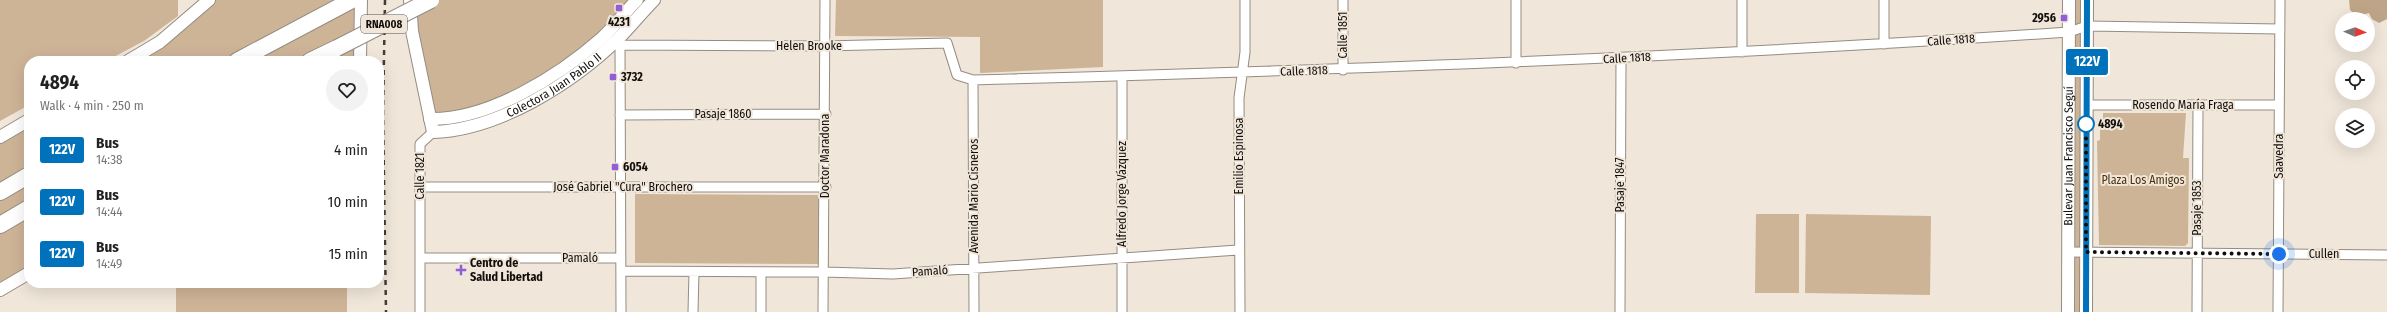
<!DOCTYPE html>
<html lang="en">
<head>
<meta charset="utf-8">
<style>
	:root { --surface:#fff; --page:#f2f2f2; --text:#222; --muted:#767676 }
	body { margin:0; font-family:"Fira Sans Condensed",sans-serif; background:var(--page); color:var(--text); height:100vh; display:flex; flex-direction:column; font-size:15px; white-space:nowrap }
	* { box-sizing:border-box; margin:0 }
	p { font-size:13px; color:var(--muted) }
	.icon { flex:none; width:22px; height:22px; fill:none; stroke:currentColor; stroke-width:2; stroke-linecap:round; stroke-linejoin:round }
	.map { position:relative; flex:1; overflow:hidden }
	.details { position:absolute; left:24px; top:56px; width:360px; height:232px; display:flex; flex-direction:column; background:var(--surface); border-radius:16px; box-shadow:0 4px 16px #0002 }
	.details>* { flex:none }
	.badge { padding:0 8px; border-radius:3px; font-size:14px; line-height:26px }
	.needle { width:26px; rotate:92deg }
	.fabs { position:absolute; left:2335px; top:12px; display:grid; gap:8px }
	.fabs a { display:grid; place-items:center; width:40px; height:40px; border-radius:50%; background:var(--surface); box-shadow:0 4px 16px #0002; font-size:20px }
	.you { position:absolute; width:20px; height:20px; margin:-10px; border:3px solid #fff; border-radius:50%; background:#1a73e8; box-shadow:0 0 0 6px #1a73e833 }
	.map>.badge { position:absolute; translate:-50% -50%; box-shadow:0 0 0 2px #fff }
	.round { display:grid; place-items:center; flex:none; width:42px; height:42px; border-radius:21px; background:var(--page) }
	.summary { display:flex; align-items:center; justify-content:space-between; height:68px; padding:0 16px }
	h1 { font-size:19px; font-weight:700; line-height:30px }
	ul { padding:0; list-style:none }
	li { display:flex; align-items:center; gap:12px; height:52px; padding:0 16px }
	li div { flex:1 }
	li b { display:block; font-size:15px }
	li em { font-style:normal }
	li .badge { min-width:44px; font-weight:700; text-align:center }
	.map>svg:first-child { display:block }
	.green { fill:#ceb497 }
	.forest { fill:#bfa588 }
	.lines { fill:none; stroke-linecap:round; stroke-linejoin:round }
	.street-casing { stroke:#958c81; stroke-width:11 }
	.secondary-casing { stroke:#958c81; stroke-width:14 }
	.highway-casing { stroke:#958c81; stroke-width:18 }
	.street { stroke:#fff; stroke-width:9 }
	.secondary { stroke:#fff; stroke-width:12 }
	.highway { stroke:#fff; stroke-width:16 }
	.rail { stroke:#423d37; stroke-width:2.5; stroke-dasharray:5 5; stroke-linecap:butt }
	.highway-bridge-casing { stroke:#958c81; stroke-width:18; stroke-linecap:butt }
	.highway-bridge { stroke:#fff; stroke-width:16 }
	.line-casing { stroke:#fff; stroke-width:9 }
	.line { stroke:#0072bc; stroke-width:6 }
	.walk { stroke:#120e0a; stroke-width:4; stroke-dasharray:0 7.2 }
	.poi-dot { fill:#915ed7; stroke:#f0e6da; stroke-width:1.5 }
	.stop-dot { fill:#fff; stroke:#0072bc; stroke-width:2 }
	.labels { text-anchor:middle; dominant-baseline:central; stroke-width:4; stroke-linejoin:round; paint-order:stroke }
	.shield { fill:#f0e6da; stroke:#554f48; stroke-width:1 }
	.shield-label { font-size:11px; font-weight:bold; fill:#120e0a }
	.poi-label { font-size:12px; font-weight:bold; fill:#120e0a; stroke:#f0e6da; text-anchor:start }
	.street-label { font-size:12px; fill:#120e0a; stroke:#f0e6da }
	.stop-label { font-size:12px; font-weight:bold; fill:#120e0a; stroke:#f0e6da; text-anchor:start }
	.park-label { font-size:12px; fill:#4c310b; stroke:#f0e6da }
</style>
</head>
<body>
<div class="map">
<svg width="2387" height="312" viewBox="0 0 2387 312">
	<rect width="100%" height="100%" fill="#f0e6da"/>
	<path class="green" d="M0 0H178V16L144 41 106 61H29V105L0 121Z
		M209 0H361L360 61H128Z
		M410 0H654L617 39 526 104 433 132Z
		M836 0H1103V67L980 73V37L835 36Z
		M2069 0H2087L2086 312H2068Z
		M2103 113H2186L2183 158H2189L2188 243 2185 246 2099 245 2097 141 2100 140V120L2103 119Z
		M29 120V273L0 290V137Z
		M635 194 819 195 818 264 635 263Z
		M1756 214H1799V293H1755Z
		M1806 214 1931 216 1930 295 1805 293Z
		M176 283H347V312H176Z"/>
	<path class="forest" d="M2349 0H2387V19L2379 23 2372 19 2369 13 2357 16 2350 10Z"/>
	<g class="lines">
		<defs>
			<path id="street" d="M1343 0V70
				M617 40 620 45 621 312
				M1884 44V0
				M620 45 825 46 947 43 957 75 973 80C1339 70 1704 57 2069 32L2087 26 2280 29
				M1742 52V0
				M1516 63V0
				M973 80 974 312
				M2086 105H2279
				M620 115 826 114
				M420 187H826
				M2068 252 2387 255
				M420 258H621
				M621 271 824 272 893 274 1238 250
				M420 312V144L433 132
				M693 312 694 272
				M761 312V272
				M823 312 825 0
				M1122 312V76
				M1240 312 1239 98 1245 52V0
				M1620 312 1621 58
				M2197 312 2198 105
				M2278 312 2280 0"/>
			<g id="secondary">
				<path id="s1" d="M410 0 412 31 433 132C498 130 571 84 617 40 630 27 641 13 654 0"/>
				<path d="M128 61 160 42 209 0"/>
				<path d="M360 61 361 0"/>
				<path d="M430 119C489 120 559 76 602 38 614 27 625 12 637 0"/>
				<path d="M0 137 29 120"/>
				<path d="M0 290 29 273"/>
				<path id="s2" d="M2068 312 2069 0"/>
				<path d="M2086 312 2087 0"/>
			</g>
			<path id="highway" d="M237 61 352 0
				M310 61 337 48
				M0 192 29 175
				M0 225 29 208"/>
		</defs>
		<use href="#street" class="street-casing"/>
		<use href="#secondary" class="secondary-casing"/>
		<use href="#highway" class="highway-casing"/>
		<use href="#street" class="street"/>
		<use href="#secondary" class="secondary"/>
		<use href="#highway" class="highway"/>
		<path class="rail" d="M385 0 383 113 386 312"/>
		<defs>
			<path id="highway-bridge" d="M337 48 431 0"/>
		</defs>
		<use href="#highway-bridge" class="highway-bridge-casing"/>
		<use href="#highway-bridge" class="highway-bridge"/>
	</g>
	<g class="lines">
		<defs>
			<path id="line" d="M2086 312 2087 0"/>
		</defs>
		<use href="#line" class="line-casing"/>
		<use href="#line" class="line"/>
		<path class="walk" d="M2086 124V252L2279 254"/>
	</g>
	<g class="poi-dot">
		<rect x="615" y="4" width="8" height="8" rx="2"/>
		<rect x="2060" y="14" width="8" height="8" rx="2"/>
		<rect x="609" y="73" width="8" height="8" rx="2"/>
		<rect x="611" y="163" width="8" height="8" rx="2"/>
		<path d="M459 264h4v4h4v4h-4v4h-4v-4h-4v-4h4z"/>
	</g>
	<circle class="stop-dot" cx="2086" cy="124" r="8"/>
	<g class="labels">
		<rect class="shield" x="361" y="15" width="46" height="18" rx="3"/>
		<g class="shield-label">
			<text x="384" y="24">RNA008</text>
		</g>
		<g class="poi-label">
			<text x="2056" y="18" text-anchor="end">2956</text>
			<text x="619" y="22" text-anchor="middle">4231</text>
			<text x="621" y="77">3732</text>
			<text x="623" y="167">6054</text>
			<text x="470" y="263">Centro de<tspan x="470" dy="14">Salud Libertad</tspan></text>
		</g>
		<g class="street-label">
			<text transform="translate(1343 35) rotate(-90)">Calle 1851</text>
			<text transform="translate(1951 40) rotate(-4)">Calle 1818</text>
			<text x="809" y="46">Helen Brooke</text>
			<text transform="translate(1627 58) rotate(-3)">Calle 1818</text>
			<text transform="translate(1304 71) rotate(-2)">Calle 1818</text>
			<text stroke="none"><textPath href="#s1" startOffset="266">Colectora Juan Pablo II</textPath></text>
			<text x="2183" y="105">Rosendo María Fraga</text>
			<text x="723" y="114">Pasaje 1860</text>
			<text transform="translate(825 156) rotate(-90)">Doctor Maradona</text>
			<text transform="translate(1239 156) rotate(-90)">Emilio Espinosa</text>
			<text stroke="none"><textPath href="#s2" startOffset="156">Bulevar Juan Francisco Seguí</textPath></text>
			<text transform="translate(2279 156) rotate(-90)">Saavedra</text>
			<text transform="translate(420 176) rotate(-90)">Calle 1821</text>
			<text transform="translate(1620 185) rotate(-90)">Pasaje 1847</text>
			<text x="623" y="187">José Gabriel "Cura" Brochero</text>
			<text transform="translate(1122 194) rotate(-90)">Alfredo Jorge Vázquez</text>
			<text transform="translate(974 196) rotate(-90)">Avenida Mario Cisneros</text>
			<text transform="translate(2197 208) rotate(-90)">Pasaje 1853</text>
			<text x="2324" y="254">Cullen</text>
			<text x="580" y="258">Pamaló</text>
			<text transform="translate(930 271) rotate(-4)">Pamaló</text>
		</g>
		<g class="stop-label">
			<text x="2098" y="124">4894</text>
		</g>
		<g class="park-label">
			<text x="2143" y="180">Plaza Los Amigos</text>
		</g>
	</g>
</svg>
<div class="fabs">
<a><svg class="needle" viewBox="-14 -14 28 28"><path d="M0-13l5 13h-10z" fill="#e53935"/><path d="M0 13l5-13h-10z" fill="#767676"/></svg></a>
<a><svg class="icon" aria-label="locate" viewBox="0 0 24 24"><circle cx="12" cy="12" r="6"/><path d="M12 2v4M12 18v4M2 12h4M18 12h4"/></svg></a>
<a><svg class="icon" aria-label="layers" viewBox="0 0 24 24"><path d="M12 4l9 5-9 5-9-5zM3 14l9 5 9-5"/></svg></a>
</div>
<div class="you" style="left:2279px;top:254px"></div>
<b class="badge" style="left:2087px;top:62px;background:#0072bc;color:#fff">122V</b>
<section class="details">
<div class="summary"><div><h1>4894</h1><p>Walk · 4 min · 250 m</p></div><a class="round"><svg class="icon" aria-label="heart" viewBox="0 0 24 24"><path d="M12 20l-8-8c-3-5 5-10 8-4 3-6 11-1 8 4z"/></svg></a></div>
<ul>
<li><span class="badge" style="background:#0072bc;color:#fff">122V</span><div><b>Bus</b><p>14:38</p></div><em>4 min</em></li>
<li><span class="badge" style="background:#0072bc;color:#fff">122V</span><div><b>Bus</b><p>14:44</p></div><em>10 min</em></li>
<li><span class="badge" style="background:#0072bc;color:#fff">122V</span><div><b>Bus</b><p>14:49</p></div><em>15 min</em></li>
</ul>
</section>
</div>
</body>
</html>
